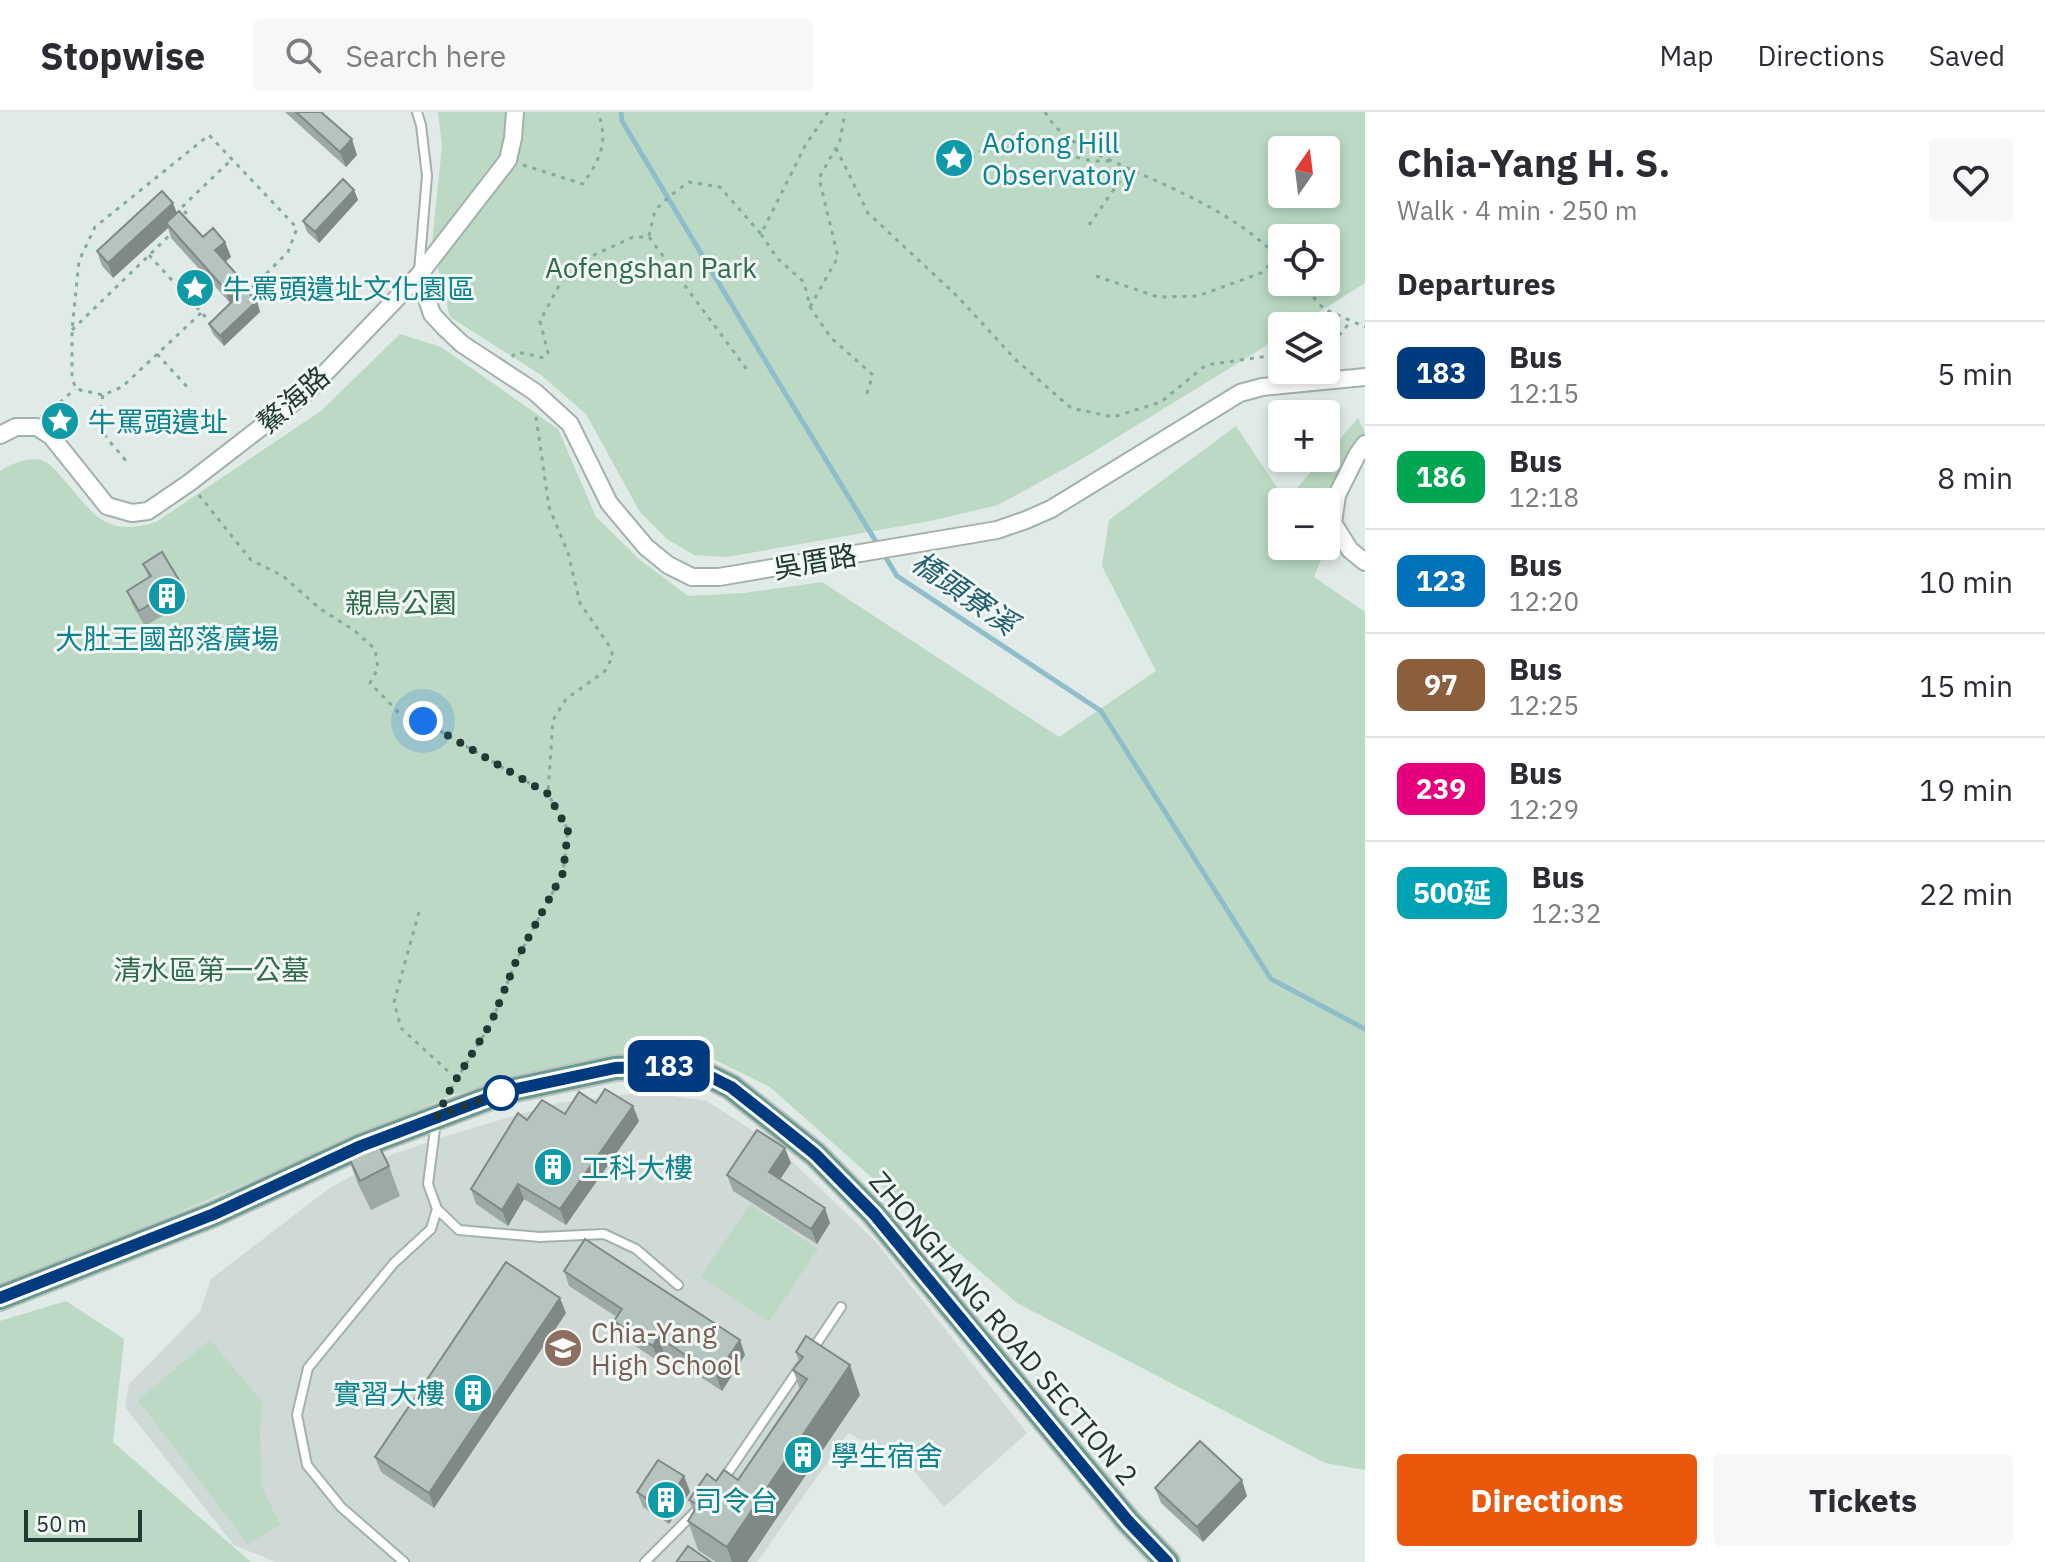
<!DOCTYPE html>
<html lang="en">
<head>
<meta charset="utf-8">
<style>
	:root { --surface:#fff; --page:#f7f7f7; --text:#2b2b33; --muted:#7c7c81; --line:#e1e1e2; --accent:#ea580c }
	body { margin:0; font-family:"IBM Plex Sans","Noto Sans TC",sans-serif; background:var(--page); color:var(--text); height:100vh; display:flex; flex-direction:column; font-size:30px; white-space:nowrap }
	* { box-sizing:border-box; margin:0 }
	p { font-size:26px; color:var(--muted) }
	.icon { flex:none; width:44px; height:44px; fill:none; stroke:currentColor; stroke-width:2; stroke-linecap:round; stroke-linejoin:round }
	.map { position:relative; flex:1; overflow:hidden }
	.details { display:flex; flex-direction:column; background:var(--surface); width:680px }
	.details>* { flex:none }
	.badge { padding:0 16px; border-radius:12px; font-size:28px; line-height:52px }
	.needle { width:52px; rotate:14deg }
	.fabs { position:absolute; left:1268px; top:24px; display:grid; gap:16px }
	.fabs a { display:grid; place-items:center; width:72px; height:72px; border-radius:8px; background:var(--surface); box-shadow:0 4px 12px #0003; font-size:40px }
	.scale { position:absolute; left:24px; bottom:20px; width:118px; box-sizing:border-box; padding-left:8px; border:4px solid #223933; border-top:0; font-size:22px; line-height:28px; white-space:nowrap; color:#223933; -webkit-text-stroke:6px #f0f7f4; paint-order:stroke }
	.you { position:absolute; width:40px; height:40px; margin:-20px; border:6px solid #fff; border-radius:50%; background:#1a73e8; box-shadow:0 0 0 12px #1a73e833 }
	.map>.badge { position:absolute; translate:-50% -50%; box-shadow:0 0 0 4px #fff }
	h2 { padding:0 32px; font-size:30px; line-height:72px }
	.round { display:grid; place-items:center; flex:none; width:84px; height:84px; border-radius:8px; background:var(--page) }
	.summary { display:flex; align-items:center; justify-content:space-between; height:136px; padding:0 32px }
	h1 { font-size:38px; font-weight:700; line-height:60px }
	.button { display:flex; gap:16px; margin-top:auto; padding:16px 32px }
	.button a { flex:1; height:92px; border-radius:8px; background:var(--accent); color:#fff; font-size:32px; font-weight:700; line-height:92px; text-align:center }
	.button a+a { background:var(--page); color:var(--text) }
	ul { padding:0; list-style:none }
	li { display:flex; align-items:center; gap:24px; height:104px; padding:0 32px; border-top:2px solid var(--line) }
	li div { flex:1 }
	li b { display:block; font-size:30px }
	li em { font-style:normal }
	li .badge { min-width:88px; font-weight:700; text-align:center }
	header { display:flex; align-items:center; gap:48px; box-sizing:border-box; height:112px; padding:0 40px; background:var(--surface); border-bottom:2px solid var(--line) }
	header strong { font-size:38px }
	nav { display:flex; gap:44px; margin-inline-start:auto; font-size:28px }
	.search { width:560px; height:72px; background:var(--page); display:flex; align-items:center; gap:20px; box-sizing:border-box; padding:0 28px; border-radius:8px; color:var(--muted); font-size:30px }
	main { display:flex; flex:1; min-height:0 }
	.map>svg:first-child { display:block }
	.built { fill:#cfd9d5 }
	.green { fill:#bbd9c4; fill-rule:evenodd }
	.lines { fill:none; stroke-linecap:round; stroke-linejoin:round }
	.stream { stroke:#8dbeca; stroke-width:5 }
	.service-casing { stroke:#a3b1ad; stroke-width:12 }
	.minor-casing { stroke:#a3b1ad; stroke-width:20 }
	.primary-casing { stroke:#bdc4c2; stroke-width:28 }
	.path { stroke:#83aba0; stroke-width:3; stroke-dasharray:4 6; stroke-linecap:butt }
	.service { stroke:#fff; stroke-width:8 }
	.minor { stroke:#fff; stroke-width:16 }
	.primary { stroke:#699b90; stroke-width:24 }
	.wall { fill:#9da9a4 }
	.shaded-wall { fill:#7f8986 }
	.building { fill:#b6c4bf; stroke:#7f8986; stroke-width:2 }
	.line-casing { stroke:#fff; stroke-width:18 }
	.line { stroke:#003b80; stroke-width:12 }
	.walk { stroke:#223933; stroke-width:8; stroke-dasharray:0 14.4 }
	.stop-dot { fill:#fff; stroke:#003b80; stroke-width:4 }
	.labels { text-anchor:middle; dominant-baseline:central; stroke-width:6; stroke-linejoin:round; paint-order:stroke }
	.culture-label { font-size:28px; fill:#0d838f; stroke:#f0f7f4; text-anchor:start }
	.park-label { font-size:28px; fill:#306c4a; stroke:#f0f7f4 }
	.street-label { font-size:28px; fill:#223933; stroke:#f0f7f4 }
	.education-label { font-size:28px; fill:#785e54; stroke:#f0f7f4; text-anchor:start }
	.water-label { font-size:30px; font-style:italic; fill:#225f6f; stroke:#f0f7f4 }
</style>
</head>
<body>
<header>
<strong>Stopwise</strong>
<div class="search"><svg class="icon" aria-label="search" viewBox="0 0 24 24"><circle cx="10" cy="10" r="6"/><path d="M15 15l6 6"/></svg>Search here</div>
<nav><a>Map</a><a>Directions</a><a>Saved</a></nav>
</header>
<main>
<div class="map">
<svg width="1365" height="1450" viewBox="0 0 1365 1450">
	<rect width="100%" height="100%" fill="#e0eae6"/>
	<path class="built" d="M646 980 707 989 775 1033 877 1131 1027 1321 944 1395 911 1355 848 1321 757 1450H276L234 1433 125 1295 129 1272 200 1200 211 1167 331 1075 391 1043 456 1021 558 991Z"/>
	<path class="green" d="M438 0H1365V171L1297 214H1282V224L1075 351 998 393 930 409 727 445 694 443 667 427 640 400 586 302 541 263 450 205 432 131 442 34ZM1282 38H1326V82H1282ZM1282 126H1326V170H1282Z
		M400 222 441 235 558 317 596 405 639 447 688 484 744 481 822 470 1059 625 1156 559 1102 454 1109 408 1236 314 1286 389 1323 346H1326V343L1358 306 1365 320V343L1314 465 1365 500V1358L1325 1351 1017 1191 886 1078 770 975 711 946 650 944 455 982 0 1177V359C12 352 26 345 41 348 51 351 57 360 64 368 94 402 105 426 156 410L321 299ZM1282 390H1326V434H1282Z
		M750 1092 818 1137 769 1210 701 1164Z
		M66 1189 124 1227 113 1330 251 1450H0V1209Z
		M210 1228 263 1291 260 1319 262 1375 280 1413 248 1432 138 1288Z"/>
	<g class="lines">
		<path class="stream" d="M621 0 622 9 760 240 878 433
			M883 441 897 464 1101 599 1271 867 1365 917"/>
		<defs>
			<path id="service" d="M417 0 421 13 427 64 419 159
				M437 1097 459 1118 540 1125 604 1122 636 1137 678 1173
				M811 1240 841 1195
				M723 1368 801 1254
				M404 1450 341 1395 307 1353 297 1303 308 1256 394 1151 431 1117 437 1097 428 1072 436 1009
				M645 1450 698 1397"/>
			<path id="minor" d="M419 163 432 202 445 216 462 232 535 280 570 312 609 391 646 435 668 453 692 465H719L997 418 1026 408 1051 397 1240 281 1262 275 1365 265
				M0 323 16 315H37L51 324 107 394 132 401 148 399 189 371 308 279 419 163 508 48 513 26 515 0
				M1365 332 1357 343 1337 383 1333 411 1350 438 1365 450"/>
			<path id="primary" d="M0 1186 214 1102 361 1034 507 979 615 956 669 954 699 959 731 975 815 1042 874 1102 1128 1409 1167 1450"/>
		</defs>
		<use href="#service" class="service-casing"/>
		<use href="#minor" class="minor-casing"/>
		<use href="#primary" class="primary-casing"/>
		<path class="path" d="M1045 0C1062 31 1100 43 1130 57 1183 81 1243 106 1282 150
			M836 36 868 101 957 184 1016 248 1071 296 1113 305 1161 290 1206 253 1282 242
			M971 46 989 34 1007 35 1019 39 1052 40 1093 49H1110
			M523 53 583 72C600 46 609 32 598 0
			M184 109 189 104 181 96 231 48
			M1089 113 1129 56
			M761 122 777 146 804 170 810 195 831 226 873 263 866 284
			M649 124 655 98 671 83 689 70 720 75 761 122 805 34 828 0
			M649 125 748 259
			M149 143 211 211
			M1096 164 1158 185 1198 184 1261 161 1277 145
			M1300 170 1324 197 1365 215
			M810 195 838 145 819 66 840 29 845 0
			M201 201 122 275 103 283 76 277 72 266V218L79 149 95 115 209 23 297 116 288 140 245 183
			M72 218 173 120
			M1326 239 1351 209
			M157 242 191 279
			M512 245 515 241H523L544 246 548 241 540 209 561 170 594 143 633 125H649
			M103 283C96 322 103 320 126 349
			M45 304 75 277
			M536 305 549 395 568 441 580 491 610 535 613 544 605 559 566 587 553 608 548 680
			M199 383 251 448 283 464 319 496 355 519 375 537 378 556 370 571 401 603 423 609 548 682 568 718 563 761 517 847 491 911 449 980
			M419 800 394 890 401 916 452 963"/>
		<use href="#service" class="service"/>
		<use href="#minor" class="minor"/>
		<use href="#primary" class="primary"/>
	</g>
	<path class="wall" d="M285 0H321L357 43 346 55Z
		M354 78 358 88 319 131 307 120 303 109Z
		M177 101 203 125 225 130 231 145 225 150 243 179 257 189 260 200 224 234 213 222 209 212 230 191 171 126 168 116 113 166 102 154 97 139Z
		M143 452 182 473 188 489 145 514 133 494 127 479 149 466Z
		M596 991 639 1009 566 1113 524 1087 508 1114 476 1092 471 1077 527 1008 565 1002Z
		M347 1042 389 1054 400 1084 371 1098 358 1072Z
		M791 1051 780 1067 830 1111 817 1132 733 1079 727 1063Z
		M564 1159 745 1243 722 1279 664 1241 658 1249 620 1224 614 1209 617 1205 569 1174Z
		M566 1201 434 1396 381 1360 375 1345Z
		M796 1240 860 1283 747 1450H716L698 1438 688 1409 694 1400 689 1388 738 1368 800 1277 793 1258 799 1250Z
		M684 1364 690 1380 669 1412 643 1395 637 1380Z
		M1155 1376 1247 1384 1203 1430 1161 1391Z"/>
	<path class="shaded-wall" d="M352 27 357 43 346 55 340 40Z
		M354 78 358 88 319 131 315 120Z
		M173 91 179 106 166 111 168 116 113 166 108 151Z
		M225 130 231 145 220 154 215 138Z
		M238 164 243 179 230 191 224 176Z
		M257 189 260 200 224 234 220 224Z
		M633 994 639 1009 566 1113 560 1097Z
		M785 1036 791 1051 775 1075 769 1060Z
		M518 1072 524 1087 508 1114 502 1098Z
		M825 1096 830 1111 817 1132 811 1117Z
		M560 1186 566 1201 434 1396 429 1381Z
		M658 1225 664 1241 658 1249 653 1234Z
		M740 1228 745 1243 722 1279 716 1263Z
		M850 1253 860 1283 747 1450H732L727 1435Z
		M684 1364 690 1380 669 1412 663 1397Z
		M1242 1368 1247 1384 1203 1430 1197 1415Z"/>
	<path class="building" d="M296 0H321L352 27 340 40Z
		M343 67 354 78 315 120 303 109Z
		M162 79 173 91 108 151 97 139Z
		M179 99 203 125 213 116 225 130 215 138 238 164 224 176 166 111Z
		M245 177 257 189 220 224 209 212Z
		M162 440 182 473 139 499 127 479 151 464 143 452Z
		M605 977 633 994 560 1097 518 1072 502 1098 471 1077 518 1001 527 1008 542 988 565 1002 579 980 596 991Z
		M757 1018 785 1036 769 1060 825 1096 811 1117 727 1063Z
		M376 1028 389 1054 360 1069 347 1042Z
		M585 1127 740 1228 716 1263 658 1225 653 1234 614 1209 622 1197 564 1159Z
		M506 1150 560 1186 429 1381 375 1345Z
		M806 1224 850 1253 727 1435 688 1409 698 1393 689 1388 707 1362 716 1369 724 1358 738 1368 807 1267 793 1258 803 1245 796 1240Z
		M1200 1329 1242 1368 1197 1415 1155 1376Z
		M658 1348 684 1364 663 1397 637 1380Z
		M688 1434 711 1450H679L677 1449Z"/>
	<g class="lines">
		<defs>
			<path id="line" d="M0 1186 214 1102 361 1034 507 979 615 956 669 954 699 959 731 975 774 1009 815 1042 874 1102 1128 1409 1167 1450"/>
		</defs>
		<use href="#line" class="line-casing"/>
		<use href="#line" class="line"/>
		<path class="walk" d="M423 609 548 682 568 718 563 761 517 847 491 911 452 974 437 1004 507 979 501 981"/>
	</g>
	<defs>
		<symbol id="sight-disc" viewBox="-11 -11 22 22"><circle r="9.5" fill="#0f9aa8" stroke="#f0f7f4"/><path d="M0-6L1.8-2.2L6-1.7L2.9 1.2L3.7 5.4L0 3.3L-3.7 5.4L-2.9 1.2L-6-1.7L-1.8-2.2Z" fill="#fff"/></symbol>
		<symbol id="building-disc" viewBox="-11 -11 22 22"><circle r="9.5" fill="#0f9aa8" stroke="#f0f7f4"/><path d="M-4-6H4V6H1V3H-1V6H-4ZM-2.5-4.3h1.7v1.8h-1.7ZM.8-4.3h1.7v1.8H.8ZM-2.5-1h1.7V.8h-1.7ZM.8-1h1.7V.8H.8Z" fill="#fff"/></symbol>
		<symbol id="school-disc" viewBox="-11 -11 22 22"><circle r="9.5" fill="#8d6e63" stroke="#f0f7f4"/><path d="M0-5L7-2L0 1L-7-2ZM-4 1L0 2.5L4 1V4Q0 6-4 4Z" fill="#fff"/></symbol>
	</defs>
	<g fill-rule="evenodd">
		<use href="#sight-disc" x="932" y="24" width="44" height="44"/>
		<use href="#sight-disc" x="173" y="154" width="44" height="44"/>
		<use href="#sight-disc" x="38" y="287" width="44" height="44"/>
		<use href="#building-disc" x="145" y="462" width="44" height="44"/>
		<use href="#building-disc" x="531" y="1033" width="44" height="44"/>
		<use href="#school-disc" x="541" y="1214" width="44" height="44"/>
		<use href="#building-disc" x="451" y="1259" width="44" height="44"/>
		<use href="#building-disc" x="781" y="1321" width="44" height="44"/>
		<use href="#building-disc" x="644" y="1366" width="44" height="44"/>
	</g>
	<circle class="stop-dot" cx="501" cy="981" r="16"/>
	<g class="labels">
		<g class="culture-label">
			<text x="982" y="30">Aofong Hill<tspan x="982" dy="32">Observatory</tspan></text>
			<text x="223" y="176">牛罵頭遺址文化園區</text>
			<text x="88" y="309">牛罵頭遺址</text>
			<text x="167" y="526" text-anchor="middle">大肚王國部落廣場</text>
			<text x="581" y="1055">工科大樓</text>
			<text x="445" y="1281" text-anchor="end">實習大樓</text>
			<text x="831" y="1343">學生宿舍</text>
			<text x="694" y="1388">司令台</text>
		</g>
		<g class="park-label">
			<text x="651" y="155">Aofengshan Park</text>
			<text x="401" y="490">親鳥公園</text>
			<text x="211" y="857">清水區第一公墓</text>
		</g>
		<g class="street-label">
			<text transform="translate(293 287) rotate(-41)">鰲海路</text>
			<text transform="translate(815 449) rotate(-10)">吳厝路</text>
			<text transform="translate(1004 1216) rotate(50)">ZHONGHANG ROAD SECTION 2</text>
		</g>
		<g class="education-label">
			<text x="591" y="1220">Chia-Yang<tspan x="591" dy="32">High School</tspan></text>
		</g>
		<g class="water-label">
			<text transform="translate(965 480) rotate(35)">橋頭寮溪</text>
		</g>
	</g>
</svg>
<div class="fabs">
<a><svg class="needle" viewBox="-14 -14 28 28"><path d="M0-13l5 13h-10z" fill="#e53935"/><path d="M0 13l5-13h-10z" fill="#7c7c81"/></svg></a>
<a><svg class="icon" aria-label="locate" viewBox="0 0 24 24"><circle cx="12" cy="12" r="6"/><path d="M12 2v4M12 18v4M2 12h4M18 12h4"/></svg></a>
<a><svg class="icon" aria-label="layers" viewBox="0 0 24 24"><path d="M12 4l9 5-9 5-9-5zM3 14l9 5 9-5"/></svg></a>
<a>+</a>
<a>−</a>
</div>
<div class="scale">50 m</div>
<div class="you" style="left:423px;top:609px"></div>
<b class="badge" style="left:669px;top:954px;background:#003b80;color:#fff">183</b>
</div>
<section class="details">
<div class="summary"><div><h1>Chia-Yang H. S.</h1><p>Walk · 4 min · 250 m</p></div><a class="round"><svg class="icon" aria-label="heart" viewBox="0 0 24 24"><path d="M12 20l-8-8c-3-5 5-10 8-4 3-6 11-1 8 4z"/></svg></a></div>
<h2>Departures</h2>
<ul>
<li><span class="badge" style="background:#003b80;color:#fff">183</span><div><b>Bus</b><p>12:15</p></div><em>5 min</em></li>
<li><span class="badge" style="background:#00a651;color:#fff">186</span><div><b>Bus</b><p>12:18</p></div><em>8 min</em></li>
<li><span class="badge" style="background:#0072bc;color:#fff">123</span><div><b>Bus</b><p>12:20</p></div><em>10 min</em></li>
<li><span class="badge" style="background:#8b5e3c;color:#fff">97</span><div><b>Bus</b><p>12:25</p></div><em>15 min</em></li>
<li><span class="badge" style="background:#e6007e;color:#fff">239</span><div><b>Bus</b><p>12:29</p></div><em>19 min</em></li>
<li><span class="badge" style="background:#00a3b4;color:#fff">500延</span><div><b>Bus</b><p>12:32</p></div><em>22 min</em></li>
</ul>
<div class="button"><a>Directions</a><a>Tickets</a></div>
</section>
</main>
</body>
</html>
